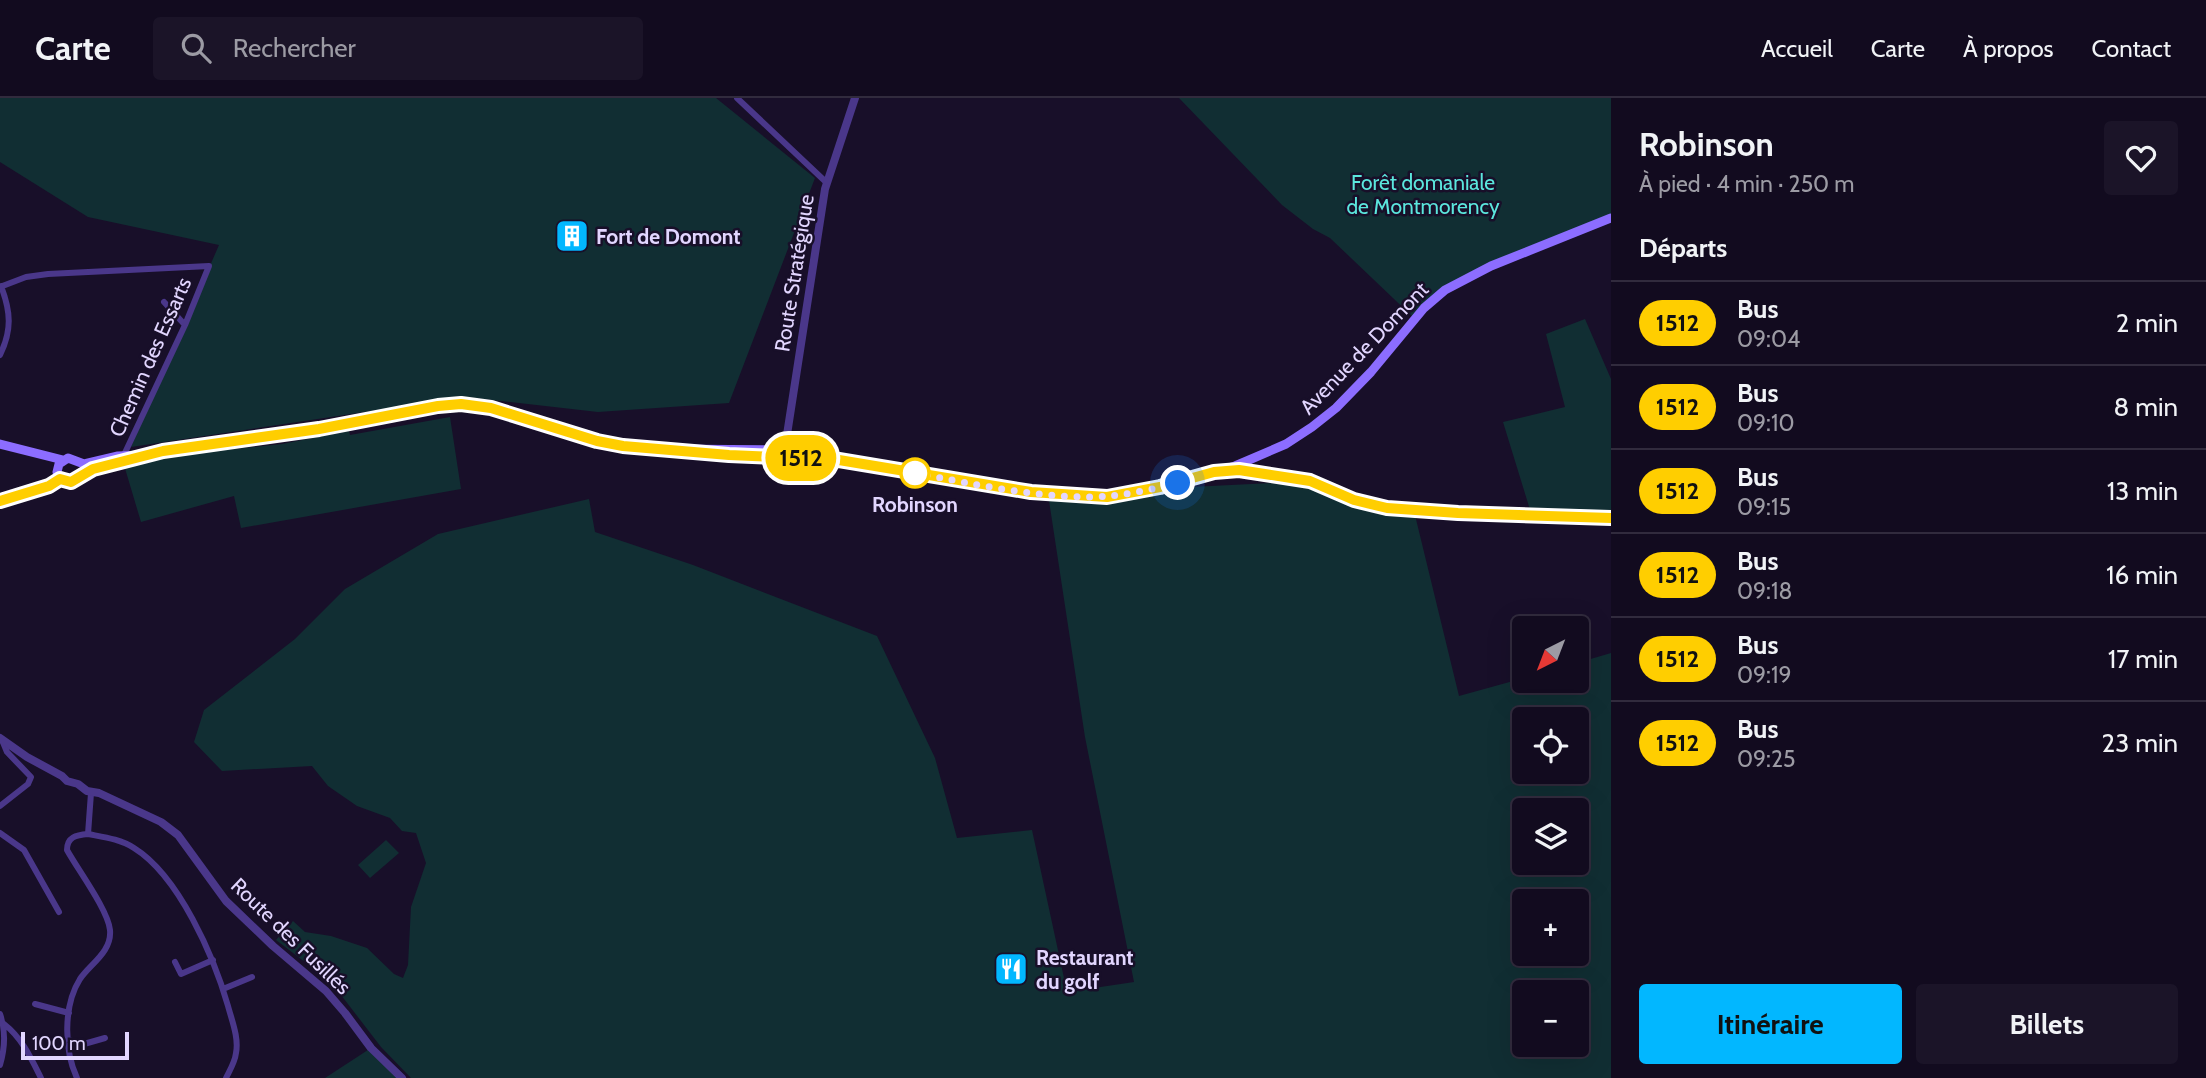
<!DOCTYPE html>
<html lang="fr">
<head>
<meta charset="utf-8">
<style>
	:root { --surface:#120b1f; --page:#1b1428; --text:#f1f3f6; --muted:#9c9ba4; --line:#312b3d; --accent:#02b7ff }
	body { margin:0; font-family:Cabin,sans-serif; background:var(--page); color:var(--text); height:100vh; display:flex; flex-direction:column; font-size:26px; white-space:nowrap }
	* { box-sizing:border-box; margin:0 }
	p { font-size:23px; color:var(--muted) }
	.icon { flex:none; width:38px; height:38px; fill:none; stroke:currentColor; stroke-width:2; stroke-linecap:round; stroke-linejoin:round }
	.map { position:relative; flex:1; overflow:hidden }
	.panel { display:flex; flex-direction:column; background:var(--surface); width:595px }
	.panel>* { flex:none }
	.badge { padding:0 14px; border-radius:23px; font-size:24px; line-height:46px }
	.needle { width:46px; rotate:222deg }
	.tools { position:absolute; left:1512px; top:518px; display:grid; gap:14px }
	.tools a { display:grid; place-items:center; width:77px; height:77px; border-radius:7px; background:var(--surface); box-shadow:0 7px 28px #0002,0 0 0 2px var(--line); font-size:35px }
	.scale { position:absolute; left:21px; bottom:18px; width:108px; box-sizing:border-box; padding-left:7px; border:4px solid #e2d6ff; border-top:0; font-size:19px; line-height:24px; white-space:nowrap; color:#e2d6ff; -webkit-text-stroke:5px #180f29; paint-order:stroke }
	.you { position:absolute; width:35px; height:35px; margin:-18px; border:5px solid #fff; border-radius:50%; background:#1a73e8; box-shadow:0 0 0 10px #1a73e833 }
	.map>.badge { position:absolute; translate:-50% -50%; box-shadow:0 0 0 4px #fff }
	h2 { padding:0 28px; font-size:26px; line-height:63px }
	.round { display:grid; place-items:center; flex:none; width:74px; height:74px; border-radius:7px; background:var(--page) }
	.head { display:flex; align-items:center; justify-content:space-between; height:119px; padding:0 28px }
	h1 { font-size:33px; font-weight:700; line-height:52px }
	.action { display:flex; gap:14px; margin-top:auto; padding:14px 28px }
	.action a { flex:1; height:80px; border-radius:7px; background:var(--accent); color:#111; font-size:28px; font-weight:700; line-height:80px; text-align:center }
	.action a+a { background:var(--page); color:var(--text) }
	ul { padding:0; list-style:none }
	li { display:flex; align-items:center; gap:21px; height:84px; padding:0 28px; border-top:2px solid var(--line) }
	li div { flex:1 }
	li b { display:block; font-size:26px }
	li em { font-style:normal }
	li .badge { min-width:77px; font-weight:700; text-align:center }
	header { display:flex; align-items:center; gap:42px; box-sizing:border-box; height:98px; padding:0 35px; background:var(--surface); border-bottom:2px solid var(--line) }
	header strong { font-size:33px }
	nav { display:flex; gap:38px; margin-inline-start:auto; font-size:24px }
	.search { width:490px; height:63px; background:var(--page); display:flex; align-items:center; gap:18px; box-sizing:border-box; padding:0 24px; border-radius:7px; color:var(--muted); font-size:26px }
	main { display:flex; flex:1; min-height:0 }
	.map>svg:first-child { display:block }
	.green { fill:#112e33; fill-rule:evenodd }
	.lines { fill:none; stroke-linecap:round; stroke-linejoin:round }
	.minor { stroke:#4a378a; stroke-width:6 }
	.tertiary { stroke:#4a378a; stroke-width:8 }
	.secondary { stroke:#8c6dff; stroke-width:9 }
	.line-casing { stroke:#fff; stroke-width:16 }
	.line { stroke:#ffce00; stroke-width:10 }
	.walk { stroke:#e2d6ff; stroke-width:7; stroke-dasharray:0 12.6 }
	.stop-dot { fill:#fff; stroke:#ffce00; stroke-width:3.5 }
	.labels { text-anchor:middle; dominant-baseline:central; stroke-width:5; stroke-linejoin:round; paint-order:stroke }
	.park-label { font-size:21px; fill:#5be6dd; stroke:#180f29 }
	.poi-label { font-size:21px; font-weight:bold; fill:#e2d6ff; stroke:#180f29; text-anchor:start }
	.street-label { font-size:21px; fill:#e2d6ff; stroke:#180f29 }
	.stop-label { font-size:21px; font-weight:bold; fill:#e2d6ff; stroke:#180f29 }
</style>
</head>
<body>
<header>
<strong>Carte</strong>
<div class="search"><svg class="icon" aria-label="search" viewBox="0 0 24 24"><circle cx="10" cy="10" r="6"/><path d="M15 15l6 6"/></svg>Rechercher</div>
<nav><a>Accueil</a><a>Carte</a><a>À propos</a><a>Contact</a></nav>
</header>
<main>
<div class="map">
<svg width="1611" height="980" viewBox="0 0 1611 980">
	<rect width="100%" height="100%" fill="#180f29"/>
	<path class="green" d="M0 0H716L815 80 729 305 598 314 465 299 131 349 219 147 88 119 0 64Z
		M1179 0H1611V120L1445 192 1415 221 1330 140 1313 131 1282 107Z
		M1585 221 1611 281V419L1531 415 1503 324 1565 309 1546 236Z
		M450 319 461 391 241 430 234 398 141 424 124 367 186 356 282 346 349 333 350 337Z
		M1295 384 1378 409 1414 413 1459 598 1524 580V583H1577V565L1611 555V980H411L381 949 331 884 276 842 293 823 305 834 331 838 367 850 394 876 403 880 408 867 411 809 426 765 416 735 402 733 390 720 357 708 328 688 312 668 222 673 194 644 204 612 295 541 345 491 438 436 589 401 595 434 693 467 877 538 935 660 957 740 1032 732 1067 894 1134 884 1085 639 1048 396ZM1524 621H1577V674H1524ZM1524 712H1577V765H1524ZM1524 803H1577V856H1524ZM1524 894H1577V947H1524Z
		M386 742 399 755 370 780 358 767Z
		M371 950 402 980H325Z"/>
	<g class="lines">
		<path class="minor" d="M737 0 827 85
			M0 189 26 179 48 176 209 168 185 227 123 359
			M164 204 185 227
			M0 257C12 232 11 214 1 188
			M0 708 28 686 31 679 7 654 2 642
			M0 735 24 752 59 814
			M88 736C103 739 120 741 134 750 179 778 214 859 228 908 232 923 239 940 236 955 235 964 230 972 226 980
			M175 864 181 876 213 862
			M223 891 252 879
			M35 906 69 915
			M0 916C6 933 5 950 0 967
			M4 926C22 940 31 960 41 980
			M68 942 84 946 105 940
			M77 980C64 952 63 908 80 881 90 866 112 854 110 832 108 812 78 772 67 752 67 739 76 737 88 736L91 695"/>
		<path class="tertiary" d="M784 356 825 91 855 0
			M0 403 49 388 60 381
			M0 640 27 659 62 678 67 683 78 686 87 693 99 695 161 724 178 737 226 803 273 848 326 893 345 915 371 950 402 980"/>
		<path class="secondary" d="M0 346 63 362
			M715 356 802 360
			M142 357 118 358 84 366 68 360 59 366 57 374 60 381 70 384 93 371 142 357 319 331 438 308 461 306 491 310 597 343 623 348 664 351 784 352 1031 394 1085 399 1127 396 1178 385 1235 368 1286 346 1312 329 1336 310 1371 274 1424 210 1445 192 1491 168 1611 120
			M1230 373 1310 383 1354 402 1387 410 1500 417 1611 420"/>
	</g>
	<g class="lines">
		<defs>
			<path id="line" d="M0 403 49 388 60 381 71 384 93 371 163 353 319 331 438 308 461 306 491 310 597 343 623 348 729 357 839 362 1031 394 1107 399 1160 389 1214 374 1239 372 1310 383 1354 402 1387 410 1458 415 1611 420"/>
		</defs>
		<use href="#line" class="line-casing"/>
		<use href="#line" class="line"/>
		<path class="walk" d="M915 375C973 386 1051 403 1109 398 1132 396 1156 390 1178 385"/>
	</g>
	<defs>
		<symbol id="building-square" viewBox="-11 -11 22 22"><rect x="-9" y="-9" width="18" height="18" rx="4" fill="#02b7ff" stroke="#180f29"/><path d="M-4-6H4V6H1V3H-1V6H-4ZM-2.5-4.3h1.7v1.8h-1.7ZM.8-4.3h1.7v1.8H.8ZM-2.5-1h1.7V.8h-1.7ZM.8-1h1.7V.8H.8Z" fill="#fff"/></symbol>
		<symbol id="restaurant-square" viewBox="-11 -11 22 22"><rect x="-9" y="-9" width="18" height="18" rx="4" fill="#02b7ff" stroke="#180f29"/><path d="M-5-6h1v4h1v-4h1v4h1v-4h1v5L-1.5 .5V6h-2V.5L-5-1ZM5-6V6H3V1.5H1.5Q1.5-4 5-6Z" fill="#fff"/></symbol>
	</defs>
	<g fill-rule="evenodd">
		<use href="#building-square" x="553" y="119" width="38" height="38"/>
		<use href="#restaurant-square" x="992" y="852" width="38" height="38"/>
	</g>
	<circle class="stop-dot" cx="915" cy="375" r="14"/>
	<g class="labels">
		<g class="park-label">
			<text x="1423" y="84">Forêt domaniale<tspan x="1423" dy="24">de Montmorency</tspan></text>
		</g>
		<g class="poi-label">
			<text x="596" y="138">Fort de Domont</text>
			<text x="1036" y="859">Restaurant<tspan x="1036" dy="24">du golf</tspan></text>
		</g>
		<g class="street-label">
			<text transform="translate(794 175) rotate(-81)">Route Stratégique</text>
			<text transform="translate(1364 250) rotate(-46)">Avenue de Domont</text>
			<text transform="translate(150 259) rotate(-66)">Chemin des Essarts</text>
			<text transform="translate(291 838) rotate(44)">Route des Fusillés</text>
		</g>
		<g class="stop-label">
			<text x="915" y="406">Robinson</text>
		</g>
	</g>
</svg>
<div class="tools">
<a><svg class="needle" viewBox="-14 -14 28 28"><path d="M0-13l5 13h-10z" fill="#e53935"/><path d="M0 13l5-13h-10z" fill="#9c9ba4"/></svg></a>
<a><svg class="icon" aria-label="locate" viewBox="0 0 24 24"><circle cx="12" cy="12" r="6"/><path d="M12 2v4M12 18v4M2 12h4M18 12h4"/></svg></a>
<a><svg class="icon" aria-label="layers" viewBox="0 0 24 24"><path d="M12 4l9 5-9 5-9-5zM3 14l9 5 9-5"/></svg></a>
<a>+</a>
<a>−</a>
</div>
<div class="scale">100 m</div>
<div class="you" style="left:1178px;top:385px"></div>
<b class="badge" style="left:801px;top:360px;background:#ffce00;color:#111">1512</b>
</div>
<section class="panel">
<div class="head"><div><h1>Robinson</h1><p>À pied · 4 min · 250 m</p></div><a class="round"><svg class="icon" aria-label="heart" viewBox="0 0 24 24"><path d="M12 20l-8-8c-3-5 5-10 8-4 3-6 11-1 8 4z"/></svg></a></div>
<h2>Départs</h2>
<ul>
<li><span class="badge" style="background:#ffce00;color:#111">1512</span><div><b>Bus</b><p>09:04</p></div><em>2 min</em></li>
<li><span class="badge" style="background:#ffce00;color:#111">1512</span><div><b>Bus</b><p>09:10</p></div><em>8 min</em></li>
<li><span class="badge" style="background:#ffce00;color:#111">1512</span><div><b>Bus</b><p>09:15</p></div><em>13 min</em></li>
<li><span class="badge" style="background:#ffce00;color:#111">1512</span><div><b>Bus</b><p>09:18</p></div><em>16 min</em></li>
<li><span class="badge" style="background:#ffce00;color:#111">1512</span><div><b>Bus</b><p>09:19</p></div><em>17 min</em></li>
<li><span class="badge" style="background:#ffce00;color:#111">1512</span><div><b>Bus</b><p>09:25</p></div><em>23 min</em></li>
</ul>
<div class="action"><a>Itinéraire</a><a>Billets</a></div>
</section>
</main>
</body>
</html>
